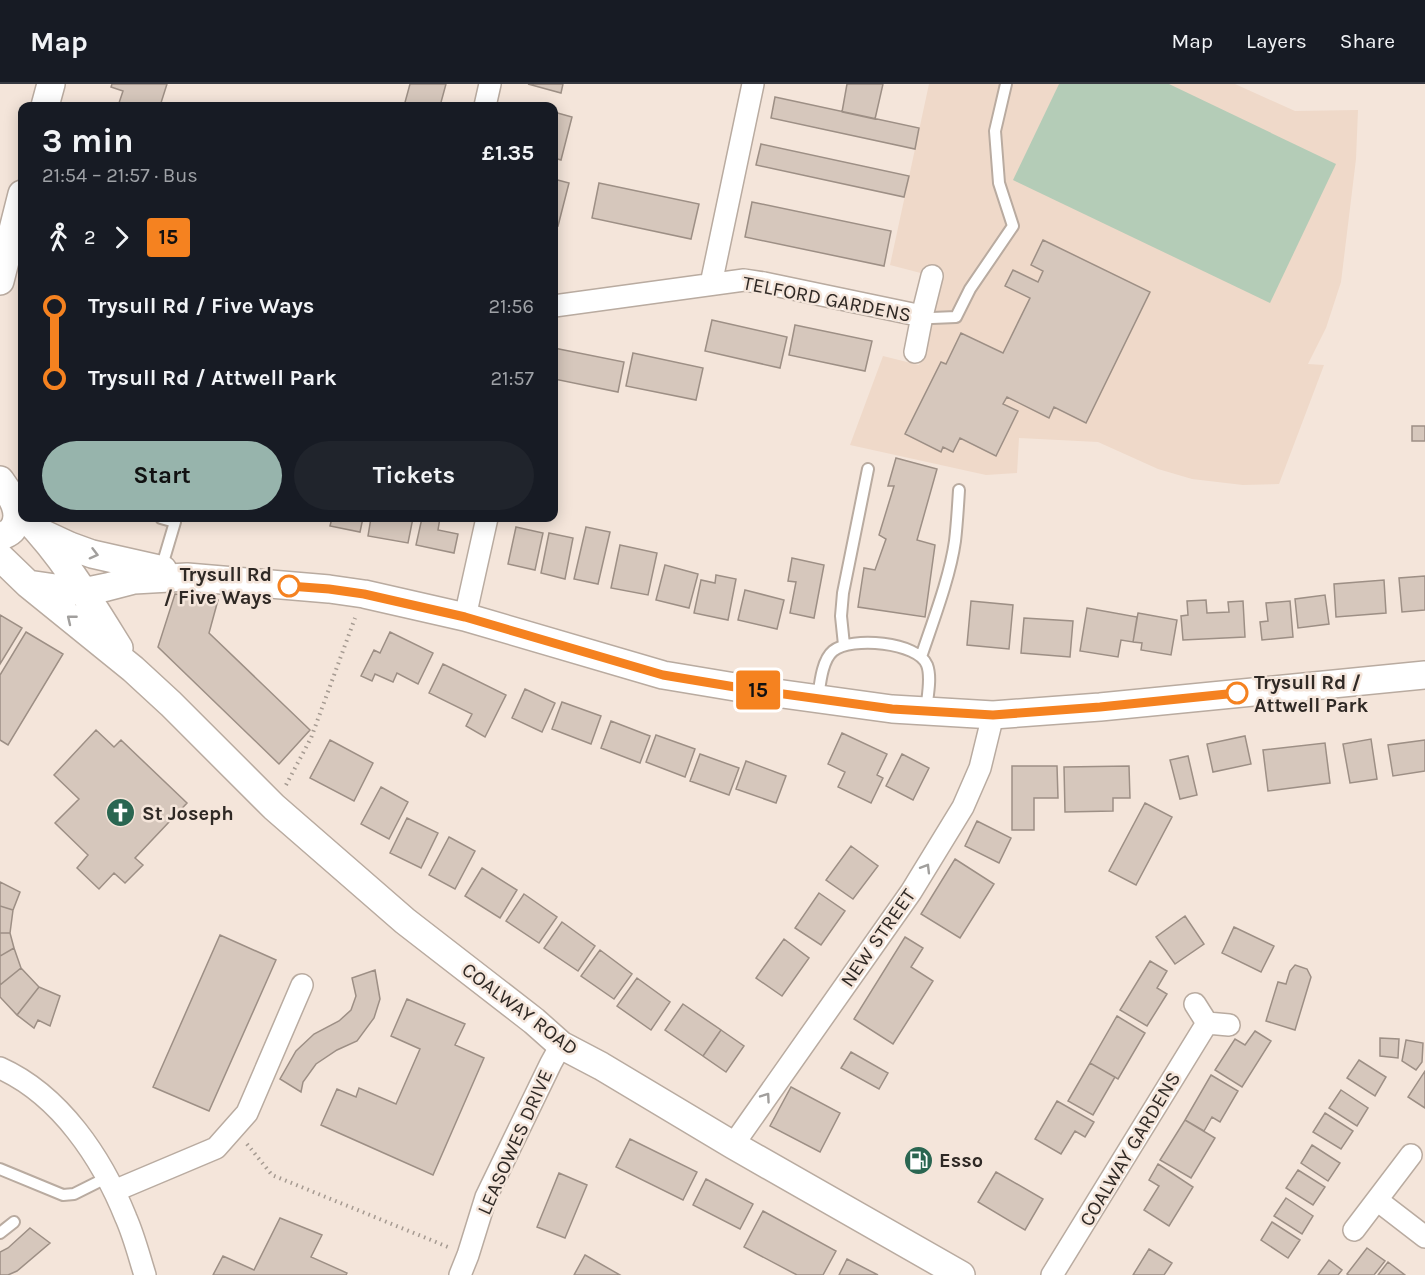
<!DOCTYPE html>
<html lang="en">
<head>
<meta charset="utf-8">
<style>
	:root { --surface:#171b24; --page:#20242c; --text:#f1f3f6; --muted:#9ea1a6; --line:#363941; --accent:#97b4ac }
	body { margin:0; font-family:Karla,sans-serif; background:var(--page); color:var(--text); height:100vh; display:flex; flex-direction:column; font-size:22px; white-space:nowrap }
	* { box-sizing:border-box; margin:0 }
	p { font-size:20px; color:var(--muted) }
	.icon { flex:none; width:33px; height:33px; fill:none; stroke:currentColor; stroke-width:2; stroke-linecap:round; stroke-linejoin:round }
	.map { position:relative; flex:1; overflow:hidden }
	.panel { position:absolute; left:18px; top:18px; width:540px; height:420px; display:flex; flex-direction:column; background:var(--surface); border-radius:12px; box-shadow:0 3px 15px #0003 }
	.panel>* { flex:none }
	.badge { padding:0 12px; border-radius:4px; font-size:21px; line-height:39px }
	.map>.badge { position:absolute; translate:-50% -50%; box-shadow:0 0 0 3px #fff }
	.legs { display:flex; align-items:center; gap:9px; height:66px; padding:0 24px; font-size:20px }
	.legs p { margin-inline-start:auto }
	.headline { display:flex; align-items:center; justify-content:space-between; height:102px; padding:0 24px }
	h1 { font-size:33px; font-weight:700; line-height:45px }
	.cta { display:flex; gap:12px; margin-top:auto; padding:12px 24px }
	.cta a { flex:1; height:69px; border-radius:36px; background:var(--accent); color:#111; font-size:24px; font-weight:700; line-height:69px; text-align:center }
	.cta a+a { background:var(--page); color:var(--text) }
	ul { padding:0 24px; list-style:none }
	li { display:flex; align-items:center; gap:21px; height:72px; font-size:22px }
	li i { display:grid; place-items:center; width:9px; height:100%; margin:0 8px; background:currentColor }
	li i::after { content:''; width:15px; height:15px; margin:-8px; border:4px solid; border-radius:50%; background:var(--surface) }
	li p { margin-inline-start:auto }
	li:first-child i { background:linear-gradient(#0000 50%,currentColor 0) }
	li:last-child i { background:linear-gradient(currentColor 50%,#0000 0) }
	header { display:flex; align-items:center; gap:36px; box-sizing:border-box; height:84px; padding:0 30px; background:var(--surface); border-bottom:2px solid var(--line) }
	header strong { font-size:28px }
	nav { display:flex; gap:33px; margin-inline-start:auto; font-size:21px }
	.map>svg:first-child { display:block }
	.built { fill:#efd9c9 }
	.green { fill:#b4ccb7 }
	.building { fill:#d6c7bc; stroke:#9d8f85; stroke-width:1.5 }
	.lines { fill:none; stroke-linecap:round; stroke-linejoin:round }
	.service-casing { stroke:#b9aba0; stroke-width:14 }
	.minor-casing { stroke:#b9aba0; stroke-width:24 }
	.tertiary-casing { stroke:#b9aba0; stroke-width:30 }
	.path { stroke:#a59a91; stroke-width:4; stroke-dasharray:1.5 4.5; stroke-linecap:butt }
	.service { stroke:#fff; stroke-width:10 }
	.minor { stroke:#fff; stroke-width:21 }
	.tertiary { stroke:#fff; stroke-width:27 }
	.oneway { stroke:#a19f9d }
	.line-1-casing { stroke:#fff; stroke-width:14 }
	.line-1 { stroke:#f58220; stroke-width:9 }
	.stop-1-dot { fill:#fff; stroke:#f58220; stroke-width:3 }
	.labels { text-anchor:middle; dominant-baseline:central; stroke-width:5; stroke-linejoin:round; paint-order:stroke }
	.street-label { font-size:20px; fill:#2f2925; stroke:#f4e5da }
	.stop-label { font-size:20px; font-weight:bold; fill:#2f2925; stroke:#f4e5da; text-anchor:end }
	.poi-label { font-size:20px; font-weight:bold; fill:#2f2925; stroke:#f4e5da; text-anchor:start }
</style>
</head>
<body>
<header>
<strong>Map</strong>
<nav><a>Map</a><a>Layers</a><a>Share</a></nav>
</header>
<div class="map">
<svg width="1425" height="1191" viewBox="0 0 1425 1191">
	<rect width="100%" height="100%" fill="#f4e5da"/>
	<path class="built" d="M929 0H1235L1295 27 1358 26 1356 75 1341 198 1326 244 1308 280 1324 281 1279 400 1243 401 1192 395 1158 385 1098 358 1019 354 1017 389 986 391 850 361 883 272 919 281 932 234 936 193 890 181Z"/>
	<path class="green" d="M1059 0H1169L1336 80 1270 219 1013 96Z"/>
	<path class="building" d="M112 0H167L160 22H118L123 7 111 3Z
		M410 0H446L440 22H404Z
		M528 0H563L561 9Z
		M847 0H883L875 35 842 28Z
		M775 13 919 44 915 65 771 34Z
		M554 28 572 33 561 76 554 74Z
		M761 60 909 92 904 113 756 81Z
		M554 95 569 99 558 142 554 141Z
		M599 99 699 120 691 155 592 134Z
		M752 118 891 147 884 182 745 153Z
		M1043 156 1150 208 1086 339 1054 323 1049 334 1007 313 1003 320 1018 327 996 372 960 354 953 368 943 363 941 368 905 350 941 278 946 280 961 249 1003 269 1030 214 1005 202 1013 186 1038 198 1043 187 1031 181Z
		M712 236 787 253 780 284 705 267Z
		M795 241 872 257 865 287 789 271Z
		M554 264 624 278 618 308 554 295Z
		M633 269 703 284 696 316 626 302Z
		M1412 342H1425V357H1412Z
		M896 374 937 385 917 456 935 461 925 533 858 523 864 484 875 486 886 455 879 451 894 402H888Z
		M332 434H363L360 448 330 442Z
		M371 434H413L408 459 368 452Z
		M422 434H440L438 446 458 450 454 469 416 461Z
		M516 443 543 449 535 486 508 480Z
		M586 443 610 448 598 500 574 495Z
		M549 449 573 454 565 495 541 489Z
		M620 461 657 469 648 511 611 504Z
		M792 474 824 481 814 534 790 529 796 498 788 497Z
		M665 481 698 490 689 524 656 516Z
		M716 491 736 495 728 536 694 529 701 496 715 499Z
		M1425 492V526L1402 528 1399 494Z
		M1384 496 1386 529 1336 533 1334 500Z
		M745 506 784 516 777 545 738 536Z
		M175 510 218 516 209 549 310 646 279 680 158 563Z
		M1325 511 1329 540 1298 544 1295 515Z
		M1206 516 1207 529 1229 528 1228 518 1243 517 1245 553 1183 556 1181 532 1188 531 1187 517Z
		M971 517 1013 521 1009 565 967 561Z
		M1290 517 1293 553 1262 556 1260 538 1268 537 1266 519Z
		M1087 524 1137 533 1133 558 1121 556 1118 573 1080 567Z
		M1138 529 1177 536 1171 571 1141 566 1142 559 1133 558Z
		M0 531 22 544 0 580Z
		M1024 534 1073 537 1070 573 1021 569Z
		M26 548 63 570 8 661 0 656V591Z
		M390 548 433 569 418 600 397 589 393 598 375 590 372 597 361 592 374 566 380 569Z
		M443 580 506 611 485 653 466 642 472 630 429 609Z
		M525 605 555 619 542 648 512 634Z
		M562 618 601 632 591 660 552 645Z
		M611 637 650 652 640 679 601 664Z
		M96 646 114 663 121 656 187 719 135 774 143 781 125 799 114 789 99 805 77 784 88 771 55 739 79 715 54 691Z
		M842 649 887 670 877 691 883 694 871 719 838 703 845 688 828 680Z
		M656 651 695 665 685 693 646 678Z
		M1245 652 1251 680 1213 688 1207 660Z
		M1371 655 1377 695 1350 699 1343 660Z
		M330 656 373 679 354 717 310 694Z
		M1425 656V687L1393 692 1388 661Z
		M1325 659 1330 699 1268 707 1263 666Z
		M700 670 739 684 729 711 690 697Z
		M902 670 929 684 913 716 886 702Z
		M1188 672 1197 711 1180 715 1170 676Z
		M746 677 786 692 776 719 736 705Z
		M1012 682H1057L1058 714H1034V746H1012Z
		M1129 682 1130 714H1113V727L1065 728 1064 683Z
		M381 703 408 718 389 755 361 740Z
		M1145 719 1172 733 1136 801 1109 787Z
		M407 734 438 749 421 784 390 769Z
		M977 737 1011 754 999 779 965 762Z
		M449 753 475 767 455 805 429 791Z
		M851 762 878 782 853 815 826 796Z
		M955 775 994 800 960 854 921 830Z
		M482 784 517 806 500 834 465 812Z
		M0 798 20 808 13 826 0 822Z
		M819 809 845 827 821 861 795 844Z
		M524 810 557 833 539 859 506 837Z
		M0 822 13 826 10 849H0Z
		M1185 832 1204 860 1175 880 1156 853Z
		M562 838 595 862 578 887 544 864Z
		M1234 843 1274 862 1261 888 1222 869Z
		M0 849H10L14 864 0 872Z
		M220 851 276 876 209 1027 153 1003Z
		M905 853 923 864 911 883 933 897 893 960 854 935Z
		M784 855 809 874 782 912 756 894Z
		M14 864 21 884 0 901V872Z
		M600 866 632 890 614 915 581 892Z
		M1150 877 1167 887 1157 904 1167 910 1147 942 1120 926Z
		M1295 881 1307 885 1311 893 1295 946 1266 937 1278 898 1286 900 1290 887Z
		M21 884 39 903 17 931 0 913V901Z
		M375 886 380 915 374 934 357 957 337 966 316 980 303 998 301 1008 280 995 296 967 314 950 339 937 351 926 356 912 352 894Z
		M637 894 670 918 651 946 617 922Z
		M39 903 60 912 50 942 38 936 34 944 17 931Z
		M407 915 465 940 455 961 484 974 433 1091 321 1041 337 1005 356 1013 359 1004 396 1020 420 965 391 952Z
		M683 920 721 946 703 972 665 946Z
		M1117 932 1145 949 1118 995 1090 979Z
		M721 946 744 962 726 988 703 972Z
		M1255 947 1271 957 1242 1003 1215 986 1235 955 1245 961Z
		M1380 954 1399 955 1398 974 1380 972Z
		M1406 956 1423 959 1422 978 1416 986 1402 977Z
		M851 968 888 989 879 1005 841 984Z
		M1359 976 1386 993 1375 1012 1347 994Z
		M1090 979 1115 993 1093 1031 1068 1017Z
		M1425 987V1024L1408 1013Z
		M1211 991 1238 1007 1220 1038 1212 1033 1204 1047 1185 1036Z
		M791 1003 840 1029 820 1068 770 1042Z
		M1341 1006 1368 1024 1357 1042 1329 1024Z
		M1057 1017 1094 1038 1085 1053 1075 1047 1061 1070 1035 1055Z
		M1325 1029 1353 1047 1341 1065 1313 1048Z
		M1185 1036 1215 1054 1191 1094 1160 1076Z
		M630 1055 697 1088 683 1116 616 1083Z
		M1312 1061 1340 1079 1328 1097 1301 1079Z
		M1158 1080 1193 1103 1169 1142 1144 1126 1159 1102 1149 1096Z
		M1298 1086 1325 1103 1313 1121 1286 1104Z
		M996 1088 1043 1115 1025 1146 978 1118Z
		M559 1089 587 1101 565 1154 537 1143Z
		M706 1095 753 1120 740 1145 693 1121Z
		M1286 1114 1313 1132 1302 1150 1274 1132Z
		M763 1127 836 1167 823 1191H797L744 1163Z
		M280 1134 322 1151 311 1173 347 1189 346 1191H213L223 1172 254 1186Z
		M1272 1138 1300 1156 1288 1174 1261 1156Z
		M30 1144 50 1159 17 1187 8 1191H0V1168L8 1164Z
		M1367 1164 1385 1177 1374 1191H1349L1347 1190Z
		M1149 1165 1172 1179 1164 1191H1133Z
		M585 1171 620 1191H574Z
		M847 1175 878 1191H839Z
		M1329 1176 1342 1186 1338 1191H1318Z
		M1388 1178 1405 1191H1378Z"/>
	<g class="lines">
		<defs>
			<path id="service" d="M922 232 932 234 956 233 970 205 1013 142 999 99 995 47 1006 0
				M161 485 175 438 161 434
				M844 561 841 532 843 509 868 385
				M921 573C933 537 950 493 955 457 957 440 958 423 959 406
				M818 614C820 600 822 576 833 567 851 552 918 558 927 581 932 594 927 614 926 627
				M0 1085 63 1111 74 1110 106 1094
				M0 1149 14 1138"/>
			<path id="minor" d="M485 22 490 0
				M711 200 753 0
				M554 222 744 196 764 199 922 232
				M915 268 922 232 932 192
				M465 533 487 434
				M1195 920 1207 939 1229 941
				M0 984C60 1011 102 1074 126 1134 134 1152 139 1172 145 1191
				M733 1061 911 808 963 723 980 684 993 631
				M114 1107 216 1064 247 1029 302 901
				M1377 1116 1425 1153
				M1354 1146 1411 1071
				M460 1191 468 1171 486 1113 551 979 561 961
				M1052 1191 1207 939"/>
			<path id="tertiary" d="M45 22 51 0
				M0 197 22 110
				M0 396C10 410 25 430 12 446 10 449 4 451 0 453
				M26 434C63 472 91 519 119 564
				M42 449 70 462 92 470 163 486
				M0 473 28 500 133 585 171 620 274 723 405 837 534 937 561 961 601 982 733 1061 961 1191
				M28 500 83 508 107 503 134 496 187 493 329 505 364 510 465 533 663 591 747 605 892 625 926 627 993 631 1100 623 1425 591"/>
		</defs>
		<use href="#service" class="service-casing"/>
		<use href="#minor" class="minor-casing"/>
		<use href="#tertiary" class="tertiary-casing"/>
		<path class="path" d="M286 701 311 654 355 534
			M247 1060 272 1091 448 1163"/>
		<use href="#service" class="service"/>
		<use href="#minor" class="minor"/>
		<use href="#tertiary" class="tertiary"/>
	</g>
	<defs><path id="oneway-chevron" d="M-2-3.5L2.5 0L-2 3.5" fill="none" stroke-width="1.6" stroke-linecap="round" stroke-linejoin="round" transform="scale(1.5)"/></defs>
	<g class="oneway">
		<use href="#oneway-chevron" transform="translate(94 470) rotate(15)"/>
		<use href="#oneway-chevron" transform="translate(71 535) rotate(-141)"/>
		<use href="#oneway-chevron" transform="translate(926 784) rotate(-59)"/>
		<use href="#oneway-chevron" transform="translate(766 1013) rotate(-55)"/>
	</g>
	<g class="lines">
		<defs>
			<path id="line-1" d="M289 502 329 505 364 510 465 533 663 591 747 605 892 625 993 631 1100 623 1237 609"/>
		</defs>
		<use href="#line-1" class="line-1-casing"/>
		<use href="#line-1" class="line-1"/>
	</g>
	<defs>
		<symbol id="church-disc" viewBox="-11 -11 22 22"><circle r="9.5" fill="#2a6651" stroke="#f4e5da"/><path d="M-1.2-6h2.4v3.5h3.3v2.4h-3.3V6h-2.4V-.1h-3.3v-2.4h3.3Z" fill="#fff"/></symbol>
		<symbol id="fuel-disc" viewBox="-11 -11 22 22"><circle r="9.5" fill="#2a6651" stroke="#f4e5da"/><path d="M-5.5-6h7V0h2V4h1.3V-2.5L3-4.5l.8-.8L6-3V5H2.5V1h-1V6h-7ZM-4.2-4.7v3.2H.2V-4.7Z" fill="#fff"/></symbol>
	</defs>
	<g fill-rule="evenodd">
		<use href="#church-disc" x="104" y="712" width="33" height="33"/>
		<use href="#fuel-disc" x="902" y="1060" width="33" height="33"/>
	</g>
	<g class="stop-1-dot">
		<circle cx="289" cy="502" r="10"/>
		<circle cx="1237" cy="609" r="10"/>
	</g>
	<g class="labels">
		<g class="street-label">
			<text transform="translate(827 215) rotate(11)">TELFORD GARDENS</text>
			<text transform="translate(878 854) rotate(-55)">NEW STREET</text>
			<text transform="translate(520 925) rotate(37)">COALWAY ROAD</text>
			<text transform="translate(515 1058) rotate(-66)">LEASOWES DRIVE</text>
			<text transform="translate(1130 1065) rotate(-59)">COALWAY GARDENS</text>
		</g>
		<g class="stop-label">
			<text x="272" y="490">Trysull Rd<tspan x="272" dy="23">/ Five Ways</tspan></text>
			<text x="1254" y="598" text-anchor="start">Trysull Rd /<tspan x="1254" dy="23">Attwell Park</tspan></text>
		</g>
		<g class="poi-label">
			<text x="142" y="729">St Joseph</text>
			<text x="939" y="1076">Esso</text>
		</g>
	</g>
</svg>
<b class="badge" style="left:758px;top:606px;background:#f58220;color:#111">15</b>
<section class="panel">
<div class="headline"><div><h1>3 min</h1><p>21:54 – 21:57 · Bus</p></div><b>£1.35</b></div>
<div class="legs"><svg class="icon" aria-label="walk" viewBox="0 0 24 24"><circle cx="13" cy="4" r="2"/><path d="M13 8l-2 6 4 7M11 14l-3 7M7 12l3-4h3l4 4"/></svg>2<svg class="icon" aria-label="forward" viewBox="0 0 24 24"><path d="M9 5l7 7-7 7"/></svg><b class="badge" style="background:#f58220;color:#111">15</b></div>
<ul>
<li><i style="color:#f58220"></i><b>Trysull Rd / Five Ways</b><p>21:56</p></li>
<li><i style="color:#f58220"></i><b>Trysull Rd / Attwell Park</b><p>21:57</p></li>
</ul>
<div class="cta"><a>Start</a><a>Tickets</a></div>
</section>
</div>
</body>
</html>
